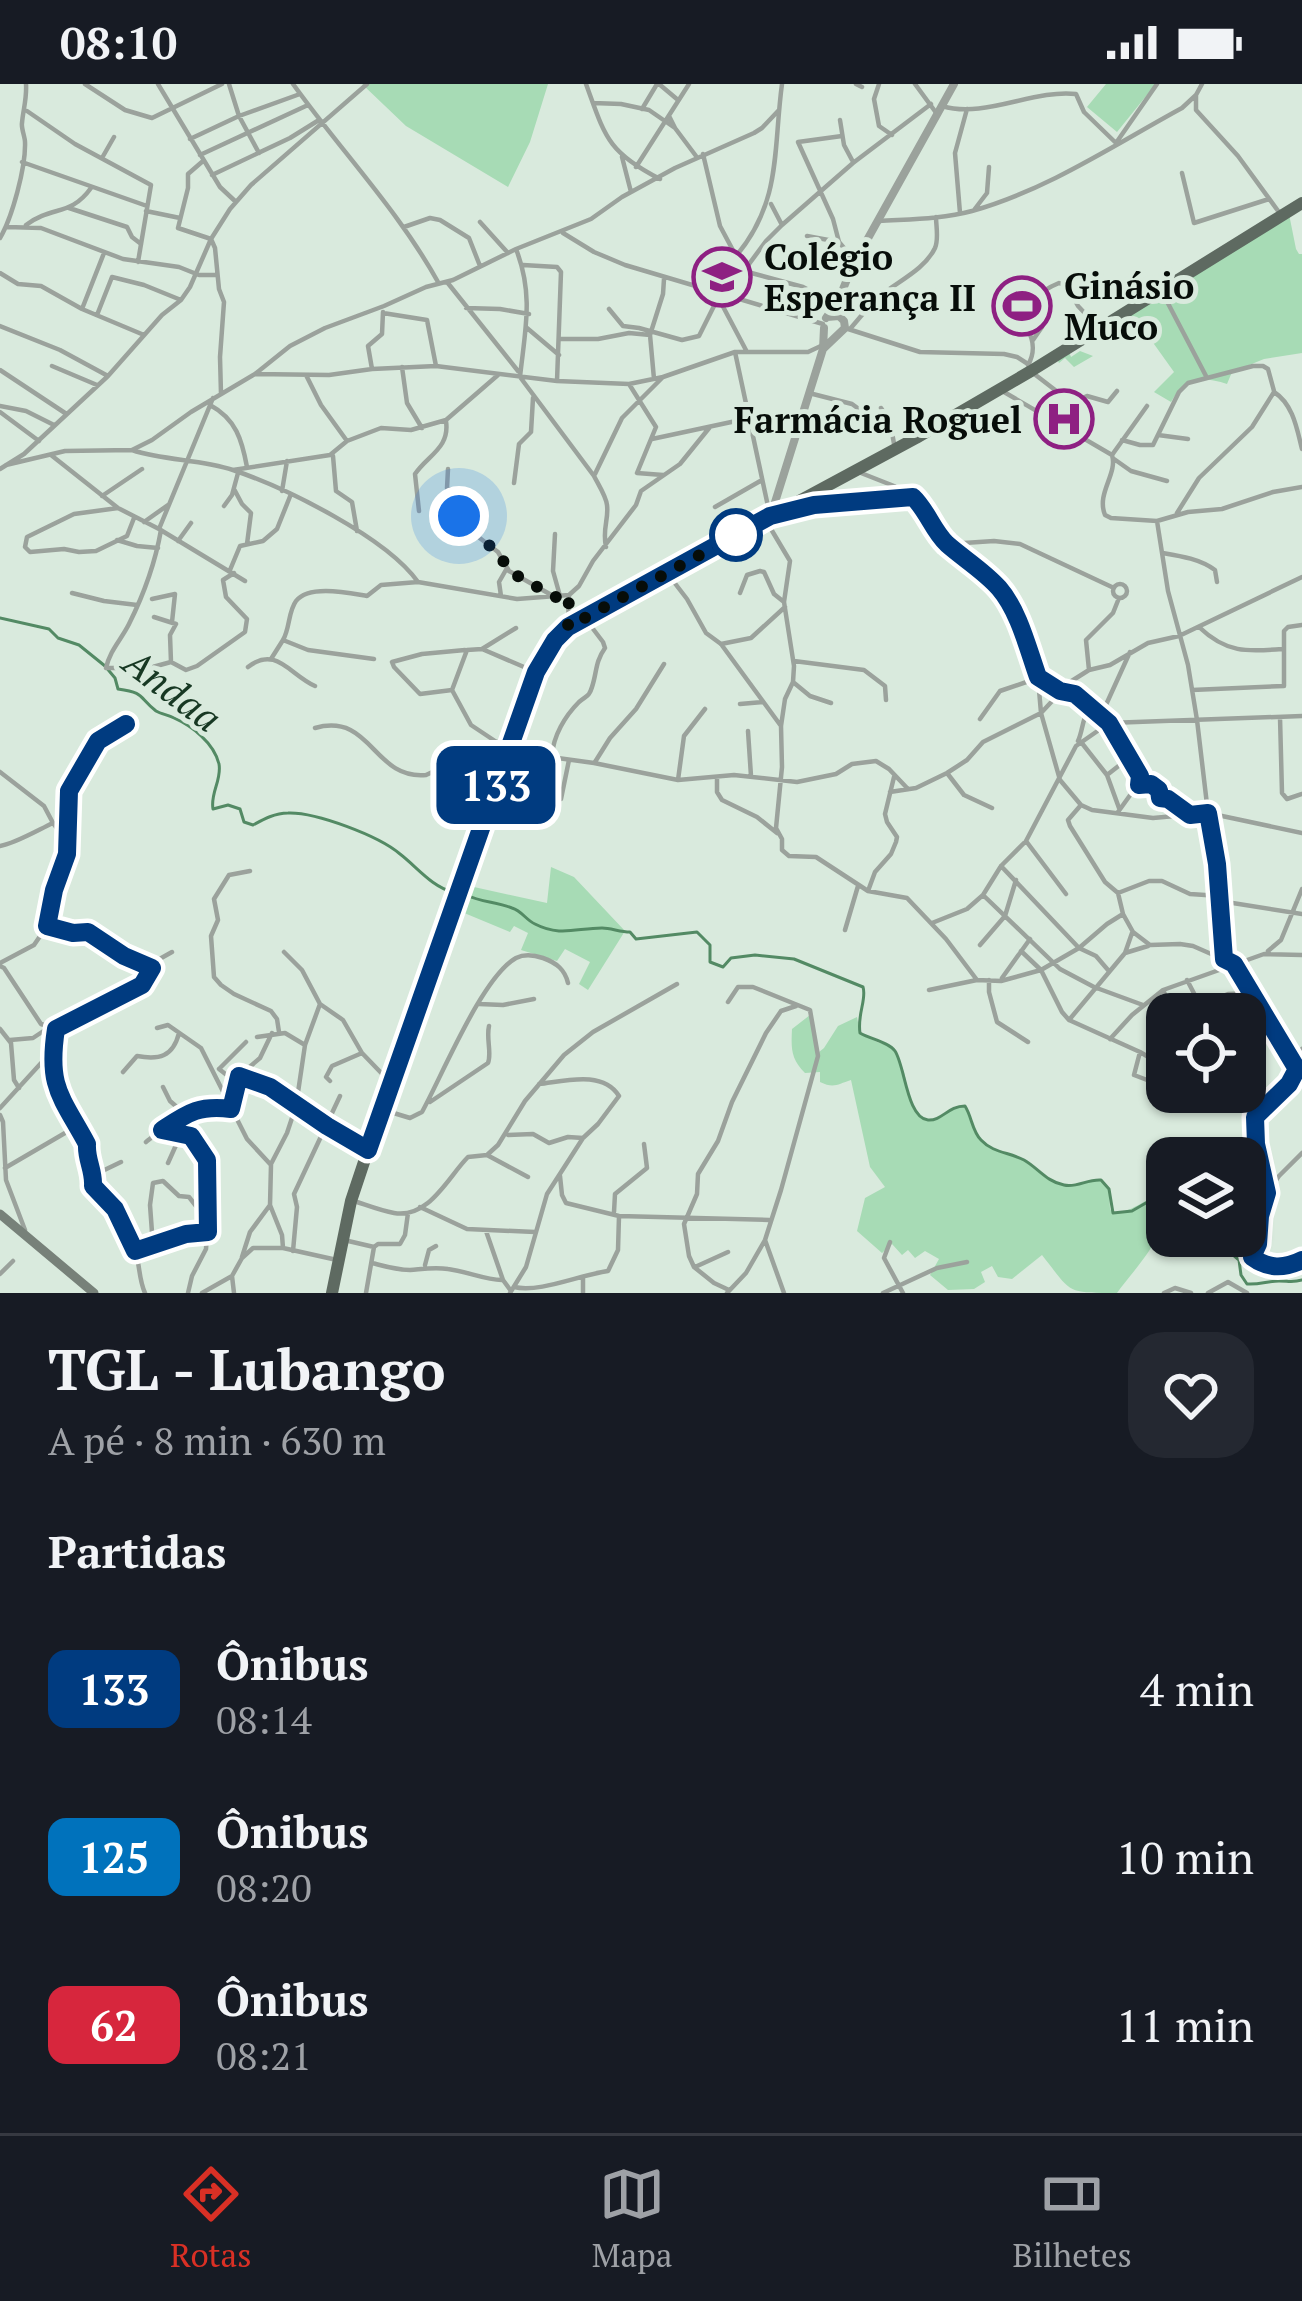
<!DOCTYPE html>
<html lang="pt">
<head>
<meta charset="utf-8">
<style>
	:root { --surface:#171b24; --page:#242831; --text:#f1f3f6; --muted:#9ea1a6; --line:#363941; --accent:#d93025 }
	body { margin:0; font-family:"PT Serif",serif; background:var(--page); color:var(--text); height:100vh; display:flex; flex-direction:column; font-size:45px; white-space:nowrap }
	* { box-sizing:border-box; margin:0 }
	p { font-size:39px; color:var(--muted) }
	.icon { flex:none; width:66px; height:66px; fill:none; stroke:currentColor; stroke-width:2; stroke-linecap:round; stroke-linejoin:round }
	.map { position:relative; height:1209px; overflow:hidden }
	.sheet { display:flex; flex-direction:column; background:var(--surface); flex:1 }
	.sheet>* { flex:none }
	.badge { padding:0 24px; border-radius:18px; font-size:42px; line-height:78px }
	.buttons { position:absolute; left:1146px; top:909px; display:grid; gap:24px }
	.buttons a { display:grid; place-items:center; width:120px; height:120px; border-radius:24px; background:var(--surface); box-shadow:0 3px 9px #0004; font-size:60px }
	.you { position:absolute; width:60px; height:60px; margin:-30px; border:9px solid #fff; border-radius:50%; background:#1a73e8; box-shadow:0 0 0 18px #1a73e833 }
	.map>.badge { position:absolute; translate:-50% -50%; box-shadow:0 0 0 6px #fff }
	h2 { padding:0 48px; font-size:45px; line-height:108px }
	.round { display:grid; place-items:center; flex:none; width:126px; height:126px; border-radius:36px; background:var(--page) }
	.head { display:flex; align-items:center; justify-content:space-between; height:204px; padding:0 48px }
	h1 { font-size:57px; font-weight:600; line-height:90px }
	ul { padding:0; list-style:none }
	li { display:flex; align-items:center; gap:36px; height:168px; padding:0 48px }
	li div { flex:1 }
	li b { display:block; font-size:45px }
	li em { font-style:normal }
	li .badge { min-width:132px; font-weight:700; text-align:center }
	.status { display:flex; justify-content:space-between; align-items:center; height:84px; padding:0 60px; background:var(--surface); direction:ltr }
	.status svg { height:33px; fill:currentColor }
	.menu { display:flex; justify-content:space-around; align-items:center; height:168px; border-top:3px solid var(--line); background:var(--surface); font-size:33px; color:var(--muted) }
	.menu a { display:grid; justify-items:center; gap:6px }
	.menu .selected { color:var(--accent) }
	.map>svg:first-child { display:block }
	.green { fill:#a7dbb5 }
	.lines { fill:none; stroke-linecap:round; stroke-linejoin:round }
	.stream { stroke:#538a64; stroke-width:3 }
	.minor { stroke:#9ba29c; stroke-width:4.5 }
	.tertiary { stroke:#9ba29c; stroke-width:8 }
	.secondary { stroke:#778179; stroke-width:9 }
	.primary { stroke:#5e6a61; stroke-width:12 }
	.line-casing { stroke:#fff; stroke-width:27 }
	.line { stroke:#003b80; stroke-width:18 }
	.walk { stroke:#070d09; stroke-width:12; stroke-dasharray:0 21.6 }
	.stop-dot { fill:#fff; stroke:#003b80; stroke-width:6 }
	.labels { text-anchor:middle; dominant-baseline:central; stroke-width:10; stroke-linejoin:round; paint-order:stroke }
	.poi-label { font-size:36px; font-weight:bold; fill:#070d09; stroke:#d9eadd; text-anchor:start }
	.water-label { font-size:39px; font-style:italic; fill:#173823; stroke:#d9eadd }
</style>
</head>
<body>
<div class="status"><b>08:10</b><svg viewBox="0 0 49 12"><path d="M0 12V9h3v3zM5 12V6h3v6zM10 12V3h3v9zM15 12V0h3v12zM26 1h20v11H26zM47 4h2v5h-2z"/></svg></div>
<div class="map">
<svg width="1302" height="1209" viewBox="0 0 1302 1209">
	<rect width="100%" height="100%" fill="#d9eadd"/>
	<path class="green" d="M362 0H548L530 58 508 103 406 42Z
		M1106 0H1154L1155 1 1117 48 1087 23Z
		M1289 130 1296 165 1299 170H1302V269L1264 275 1232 288 1227 300C1200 291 1184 295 1171 318L1154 308 1174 288 1134 232 1069 268 1071 273 1080 267 1093 272 1074 283 1065 274 1059 279 1058 277 1068 267Z
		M551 783 574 793 625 847 588 906 579 900 590 878 565 865 557 877 521 866 528 849 514 842 510 848 457 826 465 801 547 819Z
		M810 931 819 968 824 964 838 942 857 933 860 949 877 958 891 962C896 969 901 980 904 988 908 1002 909 1036 930 1036 944 1036 948 1022 965 1022 972 1033 972 1047 981 1056 993 1069 1010 1068 1024 1076 1038 1084 1048 1098 1064 1101 1077 1104 1087 1095 1101 1096L1109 1105 1110 1125 1113 1129C1134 1129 1146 1111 1162 1114 1177 1143 1134 1185 1117 1209 1065 1209 1072 1209 1042 1171L1012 1195 998 1193 992 1182 981 1188 985 1198 974 1205 948 1206 930 1191 939 1175 925 1167 915 1174 908 1166 902 1171 892 1160 882 1169 857 1147 865 1114 885 1103 870 1083 851 996C838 1000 834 1005 820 998V988L805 989C791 975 791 965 792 945Z"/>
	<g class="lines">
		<path class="stream" d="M0 534 49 545 58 554 79 561 105 582 115 594 118 605C146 609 138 613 156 627 161 630 168 631 174 634 192 642 214 659 219 680 222 696 210 709 213 725L228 721 240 725 244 738 253 741C264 735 275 729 288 729 316 728 379 752 400 770 417 783 432 803 453 808
			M466 811C481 818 496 818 512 824 522 827 526 836 535 840 560 853 577 844 602 844 611 844 620 848 630 848L636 855 697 848 710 861V878L723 883 731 874 755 871 794 875 863 903C867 915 857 930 860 949 870 955 889 958 895 967 905 982 907 1034 928 1036 942 1037 948 1022 965 1022 972 1033 972 1047 981 1056 993 1069 1009 1068 1024 1076 1038 1084 1047 1098 1064 1101 1077 1104 1087 1095 1101 1096L1109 1105 1113 1129 1132 1127 1158 1112 1162 1114 1167 1123
			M1195 1152 1210 1166 1232 1170 1239 1176 1241 1191 1247 1200C1259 1201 1268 1197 1279 1197 1288 1197 1293 1199 1302 1196"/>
		<path class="minor" d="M85 0 125 26 152 34 222 0
			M158 0 220 103 236 118
			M229 0 239 32 259 69
			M293 0C341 67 398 126 438 198
			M586 0C605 52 607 68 660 95
			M659 0 678 16
			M856 0 862 3
			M879 0 874 15 879 42 892 51
			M915 0 937 30
			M1196 11V26L1238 72 1281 131
			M593 19 621 20 649 26 675 44
			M942 22C985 35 1033 5 1076 10L1084 28 1116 59 1157 0
			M642 25 657 0
			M27 27 75 60 151 101 138 178
			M669 32 675 44 696 72
			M840 36 844 61 852 76
			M842 52 798 58 833 135 839 158 849 170 852 183
			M190 55 239 32 300 10
			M703 70 720 142 744 187 803 203 835 220
			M200 71 308 21
			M622 73 631 108
			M102 74 114 53
			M203 77 188 90V104L178 144 211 155 215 164 219 205 224 218 220 273 221 310
			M22 78 147 122
			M636 83 689 0
			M1182 89 1194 139 1269 115
			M212 91 290 54 319 36
			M771 120 782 141
			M69 124 127 143 132 153 141 160
			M974 126 987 109 989 83
			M146 127 180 134
			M960 129 955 69 967 25
			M879 137C910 135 942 135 972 127 1047 106 1114 61 1182 24L1196 11 1202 0
			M480 138 508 169
			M26 141C53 121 70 133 91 104
			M7 143 41 144 123 175 179 183 199 191H215
			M404 143 430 134 440 136 469 154 480 182
			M563 149 594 168 625 181 823 240
			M807 152 839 158
			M0 154C12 134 26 83 25 58 25 53 21 44 22 39 23 26 27 15 26 0
			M516 165C534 211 525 246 520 293L594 392C598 400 606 412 607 421 609 436 602 444 606 463
			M737 171C782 116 773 66 782 0
			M523 181 557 183 561 188 557 297
			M0 189 18 200 41 202 82 225 144 251
			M447 198 518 287
			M1161 206 1206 292
			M727 210 766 157 782 141 853 79 931 20
			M719 215 747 268
			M839 221 867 225 850 245
			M466 224 500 225 529 230
			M82 225 104 169
			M609 225 623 242 639 244 682 256 699 252 721 208
			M867 225C884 202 922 191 935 164 939 155 936 142 936 133
			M383 229 427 236 436 282
			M1016 230C1030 245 1039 262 1028 281
			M97 231 112 193 144 201 181 216
			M0 242 60 266 108 292
			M527 244 559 271
			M845 244 920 268 1004 270 1017 273 1031 282
			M560 255H598L629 249 650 251
			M1033 256 1042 243C1039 217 1028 212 1059 199L1067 202 1078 222 1097 242
			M735 268 769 427
			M52 282 97 301
			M402 283 407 319 422 344
			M372 285 368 262 382 250 383 228
			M0 286 65 329
			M1033 289 1072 319 1087 312 1108 318 1117 307
			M255 290 329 291 372 285 436 282 557 297 629 300 663 293 735 268H808L823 261
			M306 291 321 321 347 357
			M654 295 650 251 663 210 664 195
			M629 300 656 343 637 389 663 391
			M1004 308 1112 371C1118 390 1096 409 1105 431L1111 434 1157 437 1188 428 1222 425 1273 408 1302 403
			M809 309 852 320 874 336
			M210 321C236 335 242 356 247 383
			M0 322 26 327 54 341
			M881 324 890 338 895 365
			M0 328 39 357
			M1158 351 1188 355
			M652 355 750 334
			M1122 356 1140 361H1153L1179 308 1188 299 1253 282H1263L1268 285 1274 307
			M132 366C165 377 200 375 233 386 286 404 386 453 418 498
			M51 371 118 424 159 445 245 497
			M1112 371 1147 322
			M333 372 336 407 352 418 357 447
			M1114 375 1131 387 1167 397
			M6 381 65 367 132 366 152 356 191 328 255 290 290 262 325 244 384 222 426 203 453 196 516 165 591 135 622 113 675 84 754 49 762 44 779 26
			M0 385 24 370 108 292 162 231 181 216 190 203 211 155 230 125 251 101 367 0
			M448 385 447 404 461 411 459 432 464 442 498 468 509 487 555 513
			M233 386 330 371 347 357 381 344 411 346 446 336 498 291
			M861 389 894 402 918 417 946 459 964 471 1002 507 1026 556 1038 594 1041 629 1060 696 1081 721 1092 726 1153 734 1208 729 1302 749
			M595 390 622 334 663 293
			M514 399 519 360 531 348 533 314
			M234 405 242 420 251 429 247 460
			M282 407 287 377
			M102 412 142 385
			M224 422 232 411 238 389
			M715 423 762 396
			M118 424 74 430 27 453 25 463 30 468 64 465 79 468 96 467 127 452 134 434
			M794 426 815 421 913 413
			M419 427 415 390C428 371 450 364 446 337
			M1177 429 1199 394 1252 343 1274 308C1293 320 1297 345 1302 365
			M1157 437 1168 507 1188 581 1197 636 1208 729 1218 780 1224 875
			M144 438 168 421
			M768 440 790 477 784 518 794 582 793 598 785 615 781 642 782 683 776 744 782 755V766L789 772 816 773 868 807 907 814 946 855 977 896
			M159 445 213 314
			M161 446C155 480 144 510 129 540 121 556 110 566 106 584H149L171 578 186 586 197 582 245 548 247 535 226 513 223 496 234 489
			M555 450 553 487 560 512
			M117 456 137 462 158 464
			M178 457 191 439
			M949 460 994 457 1020 460 1114 504
			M1163 469C1181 472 1200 475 1215 486L1217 498
			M230 486 240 462 263 457 277 445 291 410
			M667 489 687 515 706 549 721 560 781 642
			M1113 507a7 7 0 1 1 14 0a7 7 0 1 1-14 0Z
			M72 509 104 517 137 521
			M740 509 747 491 760 487 764 488 774 510 784 518
			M501 512 499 498 507 484
			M152 515 175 510 172 538
			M154 533 176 540 170 551 171 578
			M568 541 569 511
			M1199 543C1226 569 1247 568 1282 565
			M721 560 751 554 785 523
			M482 565 531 586
			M271 575 283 556
			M374 575 308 566 283 556C290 544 288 528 296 517 309 500 349 509 367 512L381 501 418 498 517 515 569 511 579 502 593 477 636 421 641 407 680 380 710 343
			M794 577 864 586 885 602 886 616
			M248 583C276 561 290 591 315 602
			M1089 586 1086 556 1113 529 1119 514
			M793 598 810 612 831 619
			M1070 598 1075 610 1109 639 1302 632
			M452 606 420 610 394 583 392 578 422 570 465 566
			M1192 606 1284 602V547L1288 543 1302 541
			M740 620 763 618
			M1280 633 1282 709 1287 715 1302 710
			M1100 634 1130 568
			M980 635 1000 607 1038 594 1060 607 1075 610
			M315 644C372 628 373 696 426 691L497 658
			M748 647 751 692
			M1078 657C1083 646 1082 635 1089 625
			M1081 658 1107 691 1119 724
			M504 663 471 641 452 606 467 566 482 565 516 544
			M514 668 594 679 678 696 734 691 797 698 836 690 852 680 876 677 889 685 908 705
			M552 672C553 652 565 632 579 618 587 611 589 613 592 603 597 588 595 578 605 564L603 558 584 533
			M595 678 610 654 636 625 664 580
			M0 688 44 722 53 739 67 757
			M947 689 964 711 992 724
			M1107 691 1130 673
			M717 693V708L722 716 757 733 777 749
			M678 696 684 652 705 625
			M1139 701 1152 700 1159 706 1160 714 1168 715 1190 731
			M890 708 916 704 947 689 967 676 983 658 1041 629 1070 598 1089 586 1110 581 1148 559 1179 552 1302 493
			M561 715 569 676
			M1081 721 1068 736 1070 742 1105 798 1118 809 1123 830 1133 848 1150 861 1180 860 1193 862 1234 880 1302 992
			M1026 757 1066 810
			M0 762C14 760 38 746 53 739
			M1001 782 1079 864 1096 872 1108 886
			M250 787 229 791 214 815 218 836 211 852 214 893 221 901 234 910 271 927 277 935 279 948
			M868 807 875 788 891 770 896 758 897 753 887 738 885 730 894 693
			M1118 809 1149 797H1162L1190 810 1220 812
			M983 811 1060 885 1094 903 1143 921
			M1220 817 1302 830
			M932 839 967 825 983 811 1001 782 1026 757 1076 662 1109 639 1141 696 1118 728
			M47 842 73 849H88L124 872 151 884
			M845 846 858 802
			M980 861 1005 832 1016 796
			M1021 867 1041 886 1062 928 1069 936 1140 968 1167 984
			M1268 867 1281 856 1302 805
			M284 868 302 886 320 920 343 936 362 969 388 996
			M1125 869 1148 862
			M0 879 34 861 47 842 54 807 67 770 69 707 99 654 126 640
			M0 882 4 884 41 940 56 945 143 901 149 894 156 877 172 868
			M1002 894 1030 855
			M989 896V908L997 938 1028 958
			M1187 896 1198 917 1203 920 1228 910 1250 909
			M929 906 977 896 1001 897 1041 886 1079 864 1107 840 1123 830
			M1163 906 1174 930
			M479 920 503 921 534 915
			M1069 936 1125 869 1132 849
			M157 944 168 941 201 964 247 1055 271 1081 270 1121 282 1151 283 1164
			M0 945 11 959 14 996 19 1004
			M56 945C53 965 49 984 56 1004 67 1038 97 1062 93 1102 111 1123 128 1143 136 1170 140 1183 139 1196 145 1209
			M257 953 285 949 305 961
			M1110 955 1132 931 1163 906 1264 870 1302 871
			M10 956 33 954 48 944
			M1140 968 1134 991 1155 999 1167 998
			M1292 977 1302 965
			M220 984 246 958
			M219 985 228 992 249 994 270 1002 327 1043 368 1066
			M123 988 137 972C159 976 173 973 179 949
			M330 997 326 993 332 982 362 969
			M163 1003 170 1017 185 1030
			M1212 1008 1254 1033
			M430 1018 488 979C492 969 486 955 489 942
			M0 1024 53 966
			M387 1027 410 1034 422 1028C442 992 482 893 516 874 524 870 534 871 543 874 557 879 565 886 568 899
			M0 1031 3 1038 6 1096 25 1146
			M1254 1033 1256 1061 1267 1109 1260 1132 1258 1160 1252 1173C1268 1185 1285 1185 1302 1176
			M1254 1033 1289 1000 1297 985
			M162 1046 189 1051 207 1076 209 1124 206 1165 192 1192 188 1209
			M508 1051 533 1050 549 1059 568 1053 583 1054
			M146 1058C175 1035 192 1020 231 1025L239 992 260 974 272 949
			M487 1071 498 1061 525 1017 564 971 593 948 677 900
			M168 1079 181 1050
			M271 1080 287 1049 296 1022 305 961 320 920
			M5 1084 77 1042
			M94 1091 121 1078
			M560 1092 562 1111 566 1119 619 1132 769 1136
			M1267 1109 1279 1092 1302 1069
			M357 1118C369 1122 382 1127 394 1129 429 1135 448 1093 468 1073L487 1071 528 1093
			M420 1123 467 1145 535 1148
			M614 1128 615 1110 647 1084 644 1060
			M486 1147 503 1196 511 1207
			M344 1156 374 1163 378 1160H400L405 1151 408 1129
			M765 1156 784 1209
			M890 1158 884 1174 903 1209
			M153 1162 150 1121 153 1099 163 1097 179 1112 189 1113 196 1122 209 1124
			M135 1167 186 1150 208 1147
			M293 1167 297 1123 294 1110 340 1012
			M242 1173 250 1148 270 1121
			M372 1179C384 1182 397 1186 410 1186 423 1185 434 1183 448 1185 465 1187 489 1197 503 1196
			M425 1181 429 1166 436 1162
			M695 1183 728 1168
			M0 1190 13 1177
			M232 1192 234 1209
			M583 1194V1209
			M514 1203C540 1209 579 1191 608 1187L618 1166 619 1132
			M729 1206 714 1199 694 1183 689 1172 684 1140 697 1110 698 1090 718 1057 732 1018 766 949 781 927 796 922
			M202 1209 232 1192 242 1174 253 1164H283L337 1176
			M366 1209 374 1163
			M510 1209 526 1183 547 1110 583 1054 598 1040 619 1012C603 986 565 997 539 1000
			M727 1209 746 1189 765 1156 781 1106 818 972 810 926 753 903H738L728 918
			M883 1209 937 1184 967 1178
			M1164 1209 1175 1204 1191 1209
			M1208 1209 1228 1198 1247 1209"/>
		<path class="tertiary" d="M826 234 839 215 852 183 954 0
			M824 264 845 244 844 237 839 232 827 233
			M771 431 823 265 824 244"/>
		<path class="secondary" d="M0 1130 94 1209"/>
		<path class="primary" d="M332 1209 351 1117 368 1066 536 588 555 556 584 533 916 354 1031 287 1302 119"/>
	</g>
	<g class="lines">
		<defs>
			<path id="line" d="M126 640 98 657 69 707 67 770 54 806 47 842 73 849 88 848 124 872 152 884 142 901 56 945C47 1003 61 1012 87 1060 86 1076 94 1086 93 1102L115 1125 135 1167 186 1150 208 1148 207 1076 191 1052 162 1046C188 1029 198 1021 231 1025L239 992 270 1003 327 1042 368 1066 536 588 555 556 568 543 770 432 814 421 913 413C927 426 933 447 947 460 964 475 984 487 999 504 1019 527 1028 565 1038 593L1060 607 1075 610 1109 639 1140 692 1139 701 1151 700 1159 706 1160 714 1168 715 1190 731 1208 729 1217 780 1224 875 1234 880 1297 985 1289 1000 1255 1033 1256 1060 1267 1109 1260 1132 1258 1160 1252 1173C1268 1185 1284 1185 1302 1176"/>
		</defs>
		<use href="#line" class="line-casing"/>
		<use href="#line" class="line"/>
		<path class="walk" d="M459 432 464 442 498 468 509 487 555 513 569 511 568 543 736 451"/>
	</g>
	<defs>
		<symbol id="university-ring" viewBox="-11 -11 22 22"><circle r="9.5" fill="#d9eadd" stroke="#8e2082" stroke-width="1.5"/><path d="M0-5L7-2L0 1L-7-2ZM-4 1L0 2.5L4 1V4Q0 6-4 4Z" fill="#8e2082"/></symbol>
		<symbol id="stadium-ring" viewBox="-11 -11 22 22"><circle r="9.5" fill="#d9eadd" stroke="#8e2082" stroke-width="1.5"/><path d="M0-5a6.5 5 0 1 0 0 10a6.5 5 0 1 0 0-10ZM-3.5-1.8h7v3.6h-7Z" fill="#8e2082"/></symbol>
		<symbol id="hospital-ring" viewBox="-11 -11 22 22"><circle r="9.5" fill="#d9eadd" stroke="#8e2082" stroke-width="1.5"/><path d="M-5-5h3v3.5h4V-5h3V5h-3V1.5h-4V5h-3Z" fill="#8e2082"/></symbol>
	</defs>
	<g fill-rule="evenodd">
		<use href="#university-ring" x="689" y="160" width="66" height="66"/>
		<use href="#stadium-ring" x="989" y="189" width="66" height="66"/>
		<use href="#hospital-ring" x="1031" y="302" width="66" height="66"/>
	</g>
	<circle class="stop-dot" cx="736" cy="451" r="24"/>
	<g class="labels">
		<g class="poi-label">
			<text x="764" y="172">Colégio<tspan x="764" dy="41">Esperança II</tspan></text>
			<text x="1064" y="201">Ginásio<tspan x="1064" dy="41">Muco</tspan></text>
			<text x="1022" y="335" text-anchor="end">Farmácia Roguel</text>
		</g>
		<g class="water-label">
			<text transform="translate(173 605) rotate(37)">Andaa</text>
		</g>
	</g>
</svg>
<div class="buttons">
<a><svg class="icon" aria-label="locate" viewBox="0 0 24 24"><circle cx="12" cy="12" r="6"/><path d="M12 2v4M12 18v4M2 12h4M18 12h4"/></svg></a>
<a><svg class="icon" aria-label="layers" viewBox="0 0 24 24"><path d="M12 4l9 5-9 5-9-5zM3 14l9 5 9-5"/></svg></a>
</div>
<div class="you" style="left:459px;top:432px"></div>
<b class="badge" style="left:496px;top:701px;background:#003b80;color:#fff">133</b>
</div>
<section class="sheet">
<div class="head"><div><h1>TGL - Lubango</h1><p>A pé · 8 min · 630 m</p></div><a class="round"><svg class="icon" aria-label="heart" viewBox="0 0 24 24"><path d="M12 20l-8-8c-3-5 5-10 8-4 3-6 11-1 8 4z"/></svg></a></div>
<h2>Partidas</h2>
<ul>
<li><span class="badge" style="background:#003b80;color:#fff">133</span><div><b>Ônibus</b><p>08:14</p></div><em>4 min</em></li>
<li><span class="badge" style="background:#0072bc;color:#fff">125</span><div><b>Ônibus</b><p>08:20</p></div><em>10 min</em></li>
<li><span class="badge" style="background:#d7263d;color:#fff">62</span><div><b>Ônibus</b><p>08:21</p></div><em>11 min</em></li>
</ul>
</section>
<nav class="menu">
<a class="selected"><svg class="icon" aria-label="directions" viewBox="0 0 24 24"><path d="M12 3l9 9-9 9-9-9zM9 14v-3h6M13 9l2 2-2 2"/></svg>Rotas</a>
<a><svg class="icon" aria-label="map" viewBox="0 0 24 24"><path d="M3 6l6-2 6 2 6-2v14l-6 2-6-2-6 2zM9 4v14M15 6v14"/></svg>Mapa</a>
<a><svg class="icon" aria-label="tickets" viewBox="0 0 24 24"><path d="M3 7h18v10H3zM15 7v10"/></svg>Bilhetes</a>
</nav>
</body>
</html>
